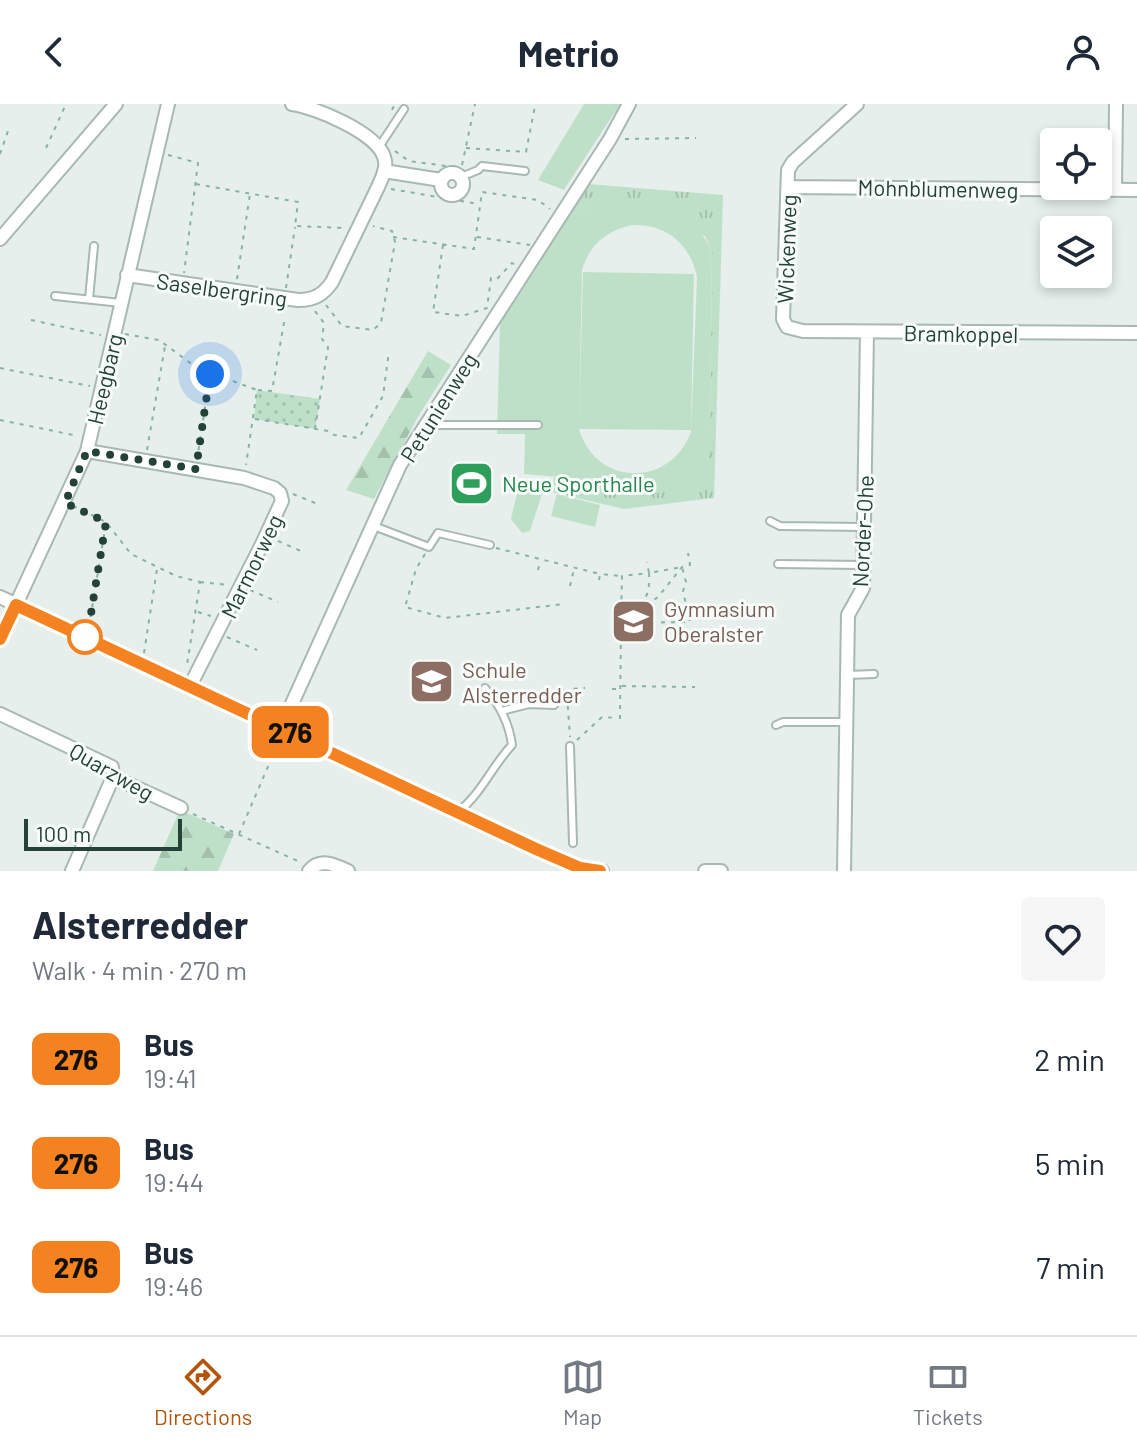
<!DOCTYPE html>
<html lang="en">
<head>
<meta charset="utf-8">
<style>
	:root { --surface:#fff; --page:#f6f6f7; --text:#1f2937; --muted:#747a83; --line:#e0e1e3; --accent:#b45309 }
	body { margin:0; font-family:Barlow,sans-serif; background:var(--page); color:var(--text); height:100vh; display:flex; flex-direction:column; font-size:30px; white-space:nowrap }
	* { box-sizing:border-box; margin:0 }
	p { font-size:26px; color:var(--muted) }
	.icon { flex:none; width:44px; height:44px; fill:none; stroke:currentColor; stroke-width:2; stroke-linecap:round; stroke-linejoin:round }
	.map { position:relative; height:767px; overflow:hidden }
	.details { display:flex; flex-direction:column; background:var(--surface); flex:1 }
	.details>* { flex:none }
	.badge { padding:0 16px; border-radius:12px; font-size:28px; line-height:52px }
	.fabs { position:absolute; left:1040px; top:24px; display:grid; gap:16px }
	.fabs a { display:grid; place-items:center; width:72px; height:72px; border-radius:8px; background:var(--surface); box-shadow:0 4px 12px #0003; font-size:40px }
	.scale { position:absolute; left:24px; bottom:20px; width:158px; box-sizing:border-box; padding-left:8px; border:4px solid #24423a; border-top:0; font-size:22px; line-height:28px; white-space:nowrap; color:#24423a; -webkit-text-stroke:6px #f7fbf9; paint-order:stroke }
	.you { position:absolute; width:40px; height:40px; margin:-20px; border:6px solid #fff; border-radius:50%; background:#1a73e8; box-shadow:0 0 0 12px #1a73e833 }
	.map>.badge { position:absolute; translate:-50% -50%; box-shadow:0 0 0 4px #fff }
	.round { display:grid; place-items:center; flex:none; width:84px; height:84px; border-radius:8px; background:var(--page) }
	.headline { display:flex; align-items:center; justify-content:space-between; height:136px; padding:0 32px }
	h1 { font-size:38px; font-weight:700; line-height:60px }
	ul { padding:0; list-style:none }
	li { display:flex; align-items:center; gap:24px; height:104px; padding:0 32px }
	li div { flex:1 }
	li b { display:block; font-size:30px }
	li em { font-style:normal }
	li .badge { min-width:88px; font-weight:700; text-align:center }
	header { display:flex; justify-content:space-between; align-items:center; height:104px; padding:0 32px; background:var(--surface); font-size:36px; font-weight:700 }
	.menu { display:flex; justify-content:space-around; align-items:center; height:112px; border-top:2px solid var(--line); background:var(--surface); font-size:22px; color:var(--muted) }
	.menu a { display:grid; justify-items:center; gap:4px }
	.menu .active { color:var(--accent) }
	.map>svg:first-child { display:block }
	.grass { fill:url(#grass-tufts) }
	.forest { fill:url(#forest-firs) }
	.park { fill:url(#park-dots) }
	.garden { fill:#bfe0c8; fill-rule:evenodd }
	.lines { fill:none; stroke-linecap:round; stroke-linejoin:round }
	.lane-casing { stroke:#a8b8b2; stroke-width:10 }
	.street-casing { stroke:#a8b8b2; stroke-width:16 }
	.path { stroke:#86b3a5; stroke-width:2; stroke-dasharray:4 6; stroke-linecap:butt }
	.lane { stroke:#fff; stroke-width:6 }
	.street { stroke:#fff; stroke-width:12 }
	.line-casing { stroke:#fff; stroke-width:18 }
	.line { stroke:#f58220; stroke-width:12 }
	.walk { stroke:#24423a; stroke-width:8; stroke-dasharray:0 14.4 }
	.stop-dot { fill:#fff; stroke:#f58220; stroke-width:4 }
	.labels { text-anchor:middle; dominant-baseline:central; stroke-width:6; stroke-linejoin:round; paint-order:stroke }
	.street-label { font-size:22px; fill:#24423a; stroke:#f7fbf9 }
	.leisure-label { font-size:22px; fill:#27864d; stroke:#f7fbf9; text-anchor:start }
	.education-label { font-size:22px; fill:#785e54; stroke:#f7fbf9; text-anchor:start }
</style>
</head>
<body>
<header><svg class="icon" aria-label="back" viewBox="0 0 24 24"><path d="M15 5l-7 7 7 7"/></svg>Metrio<svg class="icon" aria-label="person" viewBox="0 0 24 24"><circle cx="12" cy="8" r="4"/><path d="M4 21q1-7 8-7t8 7"/></svg></header>
<div class="map">
<svg width="1137" height="767" viewBox="0 0 1137 767">
	<defs>
		<pattern id="grass-tufts" width="24" height="20" patternUnits="userSpaceOnUse" patternTransform="scale(2)"><rect width="24" height="20" fill="#bfe0c8"/><path d="M3 7l-1-3M5 7V3M7 7l1-3M15 17l-1-3M17 17v-4M19 17l1-3" fill="none" stroke="#a4c1ad"/></pattern>
		<pattern id="forest-firs" width="22" height="20" patternUnits="userSpaceOnUse" patternTransform="scale(2)"><rect width="22" height="20" fill="#bfe0c8"/><path d="M5 1l3.5 6h-7zM16 11l3.5 6h-7z" fill="#a4c1ad"/></pattern>
		<pattern id="park-dots" width="8" height="8" patternUnits="userSpaceOnUse" patternTransform="scale(2)"><rect width="8" height="8" fill="#bfe0c8"/><path d="M2 2h.1M6 6h.1" fill="none" stroke="#a4c1ad" stroke-width="1.8" stroke-linecap="round"/></pattern>
	</defs>
	<rect width="100%" height="100%" fill="#e6efeb"/>
	<path class="grass" d="M589 80 723 91 714 394 624 405 552 388 554 373 586 375 624 391 710 333 712 148 705 132 592 102 567 113Z"/>
	<path class="forest" d="M428 247 451 261 419 311 374 395 346 386Z
		M180 706 234 730 218 767H153Z"/>
	<path class="park" d="M257 286 320 295 315 325 254 315Z"/>
	<path class="garden" d="M584 0H620L564 86 538 76Z
		M640 99C671 108 699 116 712 148L710 333C709 344 708 360 701 369 681 395 608 398 586 375L524 370 525 330H497L500 218 567 113 592 102ZM632 121C667 120 690 140 697 173L691 328C670 384 596 383 579 325L691 326 694 170 583 168 579 324 582 166C590 140 606 127 632 121Z
		M519 381 543 387 530 427 522 429 511 415Z
		M557 390 600 401 595 423 551 412Z"/>
	<g class="lines">
		<defs>
			<path id="lane" d="M379 43 404 5
				M461 73 478 66 482 62 525 67
				M55 192 121 199
				M89 195 94 142
				M426 321H538
				M770 417 780 422 864 423
				M371 421 429 443 438 429 490 441
				M778 460 862 461
				M847 571 874 570
				M502 607 529 600 554 601
				M776 621 783 618H847
				M570 642 573 739
				M458 708C482 689 492 662 512 641 509 618 500 601 485 584"/>
			<path id="street" d="M857 0 793 58 788 66 783 215 787 223 803 227 1137 229
				M384 67 441 76
				M441 80a11 11 0 1 1 22 0a11 11 0 1 1-22 0Z
				M788 83 1137 86
				M1115 86 1116 0
				M0 135 116 0
				M127 171 298 196C314 196 323 191 332 178L378 83C382 73 388 64 384 53 377 29 315 3 292 0
				M87 347 244 374 274 384 280 389 282 397 262 440 190 582
				M0 493 536 745 580 764 602 767
				M0 535 87 347 168 0
				M0 610 112 663 113 673
				M281 624 400 361 610 35 629 0
				M113 673 181 704
				M72 767 113 673
				M309 767C320 753 335 761 348 767
				M705 767H721
				M844 767 848 511 863 484 867 228"/>
		</defs>
		<use href="#lane" class="lane-casing"/>
		<use href="#street" class="street-casing"/>
		<path class="path" d="M392 6 395 0
			M625 35 696 34
			M46 44 66 0
			M466 44 526 48 535 2
			M395 47 409 57 461 64
			M0 50 8 27
			M168 51 198 59 184 169
			M462 61 475 0
			M196 80 298 98 295 122 346 124
			M391 85 479 100
			M393 133 474 145 482 88 538 96 550 105
			M477 133 530 141
			M443 141 433 208 462 212 487 204 491 174 497 175 512 159 517 162
			M237 175 250 90
			M286 184 295 123
			M326 201 342 222 373 226 381 219 395 138 392 127 373 122
			M31 216 101 231
			M125 230 159 236 197 264 257 286 246 361
			M0 264 90 282
			M258 286 272 287 285 213
			M255 315 328 327 334 331 359 334 383 292 389 247
			M0 316 78 332
			M315 325 328 243 322 235 324 219 315 207
			M147 346 165 242
			M197 356 210 271
			M293 390 320 401
			M73 402 106 418 131 450 176 472 200 478 187 561
			M278 437 301 447
			M496 444 600 470
			M425 450 416 465 405 503 445 514 564 500
			M538 466 540 458
			M649 469C651 490 642 509 621 516L622 472Z
			M599 476 600 470 621 472
			M200 478 229 481
			M570 482 574 465
			M250 486 278 498
			M638 507 658 493 682 463 690 461 688 449
			M198 508 211 512
			M621 519 690 518 683 487 686 478 682 463 649 469 647 458
			M89 523 106 419
			M227 533 257 546
			M144 549 157 465
			M622 582 695 583
			M561 584 567 591 570 633
			M612 585H619
			M567 590 569 585 585 584
			M620 615 621 521
			M577 636 602 613 618 614
			M193 710 300 758
			M239 730 279 637"/>
		<use href="#lane" class="lane"/>
		<use href="#street" class="street"/>
	</g>
	<g class="lines">
		<defs>
			<path id="line" d="M0 535 16 501 536 745 580 764 600 767"/>
		</defs>
		<use href="#line" class="line-casing"/>
		<use href="#line" class="line"/>
		<path class="walk" d="M85 533 87 534 106 418 65 399 87 347 196 365 210 270"/>
	</g>
	<defs>
		<symbol id="stadium-square" viewBox="-11 -11 22 22"><rect x="-9" y="-9" width="18" height="18" rx="4" fill="#2e9e5b" stroke="#f7fbf9"/><path d="M0-5a6.5 5 0 1 0 0 10a6.5 5 0 1 0 0-10ZM-3.5-1.8h7v3.6h-7Z" fill="#fff"/></symbol>
		<symbol id="school-square" viewBox="-11 -11 22 22"><rect x="-9" y="-9" width="18" height="18" rx="4" fill="#8d6e63" stroke="#f7fbf9"/><path d="M0-5L7-2L0 1L-7-2ZM-4 1L0 2.5L4 1V4Q0 6-4 4Z" fill="#fff"/></symbol>
	</defs>
	<g fill-rule="evenodd">
		<use href="#stadium-square" x="446" y="354" width="51" height="51"/>
		<use href="#school-square" x="608" y="492" width="51" height="51"/>
		<use href="#school-square" x="406" y="552" width="51" height="51"/>
	</g>
	<circle class="stop-dot" cx="85" cy="533" r="16"/>
	<g class="labels">
		<g class="street-label">
			<text transform="translate(938 84) rotate(1)">Mohnblumenweg</text>
			<text transform="translate(786 145) rotate(-88)">Wickenweg</text>
			<text transform="translate(222 185) rotate(8)">Saselbergring</text>
			<text transform="translate(961 229) rotate(1)">Bramkoppel</text>
			<text transform="translate(104 275) rotate(-77)">Heegbarg</text>
			<text transform="translate(438 303) rotate(-58)">Petunienweg</text>
			<text transform="translate(862 427) rotate(-87)">Norder-Ohe</text>
			<text transform="translate(251 462) rotate(-64)">Marmorweg</text>
			<text transform="translate(112 667) rotate(30)">Quarzweg</text>
		</g>
		<g class="leisure-label">
			<text x="502" y="379">Neue Sporthalle</text>
		</g>
		<g class="education-label">
			<text x="664" y="504">Gymnasium<tspan x="664" dy="25">Oberalster</tspan></text>
			<text x="462" y="565">Schule<tspan x="462" dy="25">Alsterredder</tspan></text>
		</g>
	</g>
</svg>
<div class="fabs">
<a><svg class="icon" aria-label="locate" viewBox="0 0 24 24"><circle cx="12" cy="12" r="6"/><path d="M12 2v4M12 18v4M2 12h4M18 12h4"/></svg></a>
<a><svg class="icon" aria-label="layers" viewBox="0 0 24 24"><path d="M12 4l9 5-9 5-9-5zM3 14l9 5 9-5"/></svg></a>
</div>
<div class="scale">100 m</div>
<div class="you" style="left:210px;top:270px"></div>
<b class="badge" style="left:290px;top:628px;background:#f58220;color:#111">276</b>
</div>
<section class="details">
<div class="headline"><div><h1>Alsterredder</h1><p>Walk · 4 min · 270 m</p></div><a class="round"><svg class="icon" aria-label="heart" viewBox="0 0 24 24"><path d="M12 20l-8-8c-3-5 5-10 8-4 3-6 11-1 8 4z"/></svg></a></div>
<ul>
<li><span class="badge" style="background:#f58220;color:#111">276</span><div><b>Bus</b><p>19:41</p></div><em>2 min</em></li>
<li><span class="badge" style="background:#f58220;color:#111">276</span><div><b>Bus</b><p>19:44</p></div><em>5 min</em></li>
<li><span class="badge" style="background:#f58220;color:#111">276</span><div><b>Bus</b><p>19:46</p></div><em>7 min</em></li>
</ul>
</section>
<nav class="menu">
<a class="active"><svg class="icon" aria-label="directions" viewBox="0 0 24 24"><path d="M12 3l9 9-9 9-9-9zM9 14v-3h6M13 9l2 2-2 2"/></svg>Directions</a>
<a><svg class="icon" aria-label="map" viewBox="0 0 24 24"><path d="M3 6l6-2 6 2 6-2v14l-6 2-6-2-6 2zM9 4v14M15 6v14"/></svg>Map</a>
<a><svg class="icon" aria-label="tickets" viewBox="0 0 24 24"><path d="M3 7h18v10H3zM15 7v10"/></svg>Tickets</a>
</nav>
</body>
</html>
